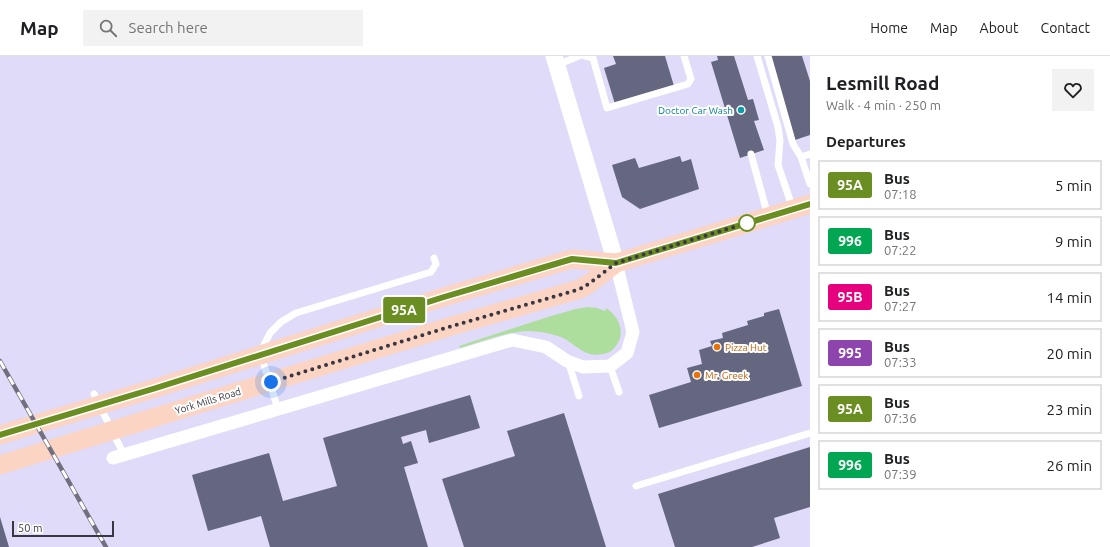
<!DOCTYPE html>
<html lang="en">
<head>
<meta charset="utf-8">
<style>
	:root { --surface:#fff; --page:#f2f2f2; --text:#202124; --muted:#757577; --line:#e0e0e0 }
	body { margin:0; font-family:Ubuntu,sans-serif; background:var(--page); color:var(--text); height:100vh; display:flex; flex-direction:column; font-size:15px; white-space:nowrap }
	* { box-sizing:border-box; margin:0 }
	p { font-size:13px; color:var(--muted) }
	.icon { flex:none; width:22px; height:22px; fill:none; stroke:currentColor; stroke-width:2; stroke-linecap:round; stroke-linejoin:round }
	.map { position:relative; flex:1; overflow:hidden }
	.sheet { display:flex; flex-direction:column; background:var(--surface); width:300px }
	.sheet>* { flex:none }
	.badge { padding:0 8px; border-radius:3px; font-size:14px; line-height:26px }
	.scale { position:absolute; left:12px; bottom:10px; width:102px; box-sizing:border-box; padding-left:4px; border:2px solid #393743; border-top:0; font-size:11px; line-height:14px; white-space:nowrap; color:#393743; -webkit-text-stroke:3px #fff; paint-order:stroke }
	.you { position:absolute; width:20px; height:20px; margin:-10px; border:3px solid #fff; border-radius:50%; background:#1a73e8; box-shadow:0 0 0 6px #1a73e833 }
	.map>.badge { position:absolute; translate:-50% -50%; box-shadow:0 0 0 2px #fff }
	h2 { padding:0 16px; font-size:15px; line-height:36px }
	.round { display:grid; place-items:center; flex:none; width:42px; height:42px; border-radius:0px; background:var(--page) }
	.headline { display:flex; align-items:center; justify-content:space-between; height:68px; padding:0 16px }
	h1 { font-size:19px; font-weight:700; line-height:30px }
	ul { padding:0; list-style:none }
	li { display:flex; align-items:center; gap:12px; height:50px; margin:0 8px 6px; padding:0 8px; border:2px solid var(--line); border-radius:0px }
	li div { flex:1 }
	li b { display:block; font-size:15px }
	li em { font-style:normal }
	li .badge { min-width:44px; font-weight:700; text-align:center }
	header { display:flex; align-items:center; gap:24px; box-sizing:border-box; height:56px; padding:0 20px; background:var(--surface); border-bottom:1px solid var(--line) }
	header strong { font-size:19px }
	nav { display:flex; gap:22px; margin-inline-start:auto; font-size:14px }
	.search { width:280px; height:36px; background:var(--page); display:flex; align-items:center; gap:10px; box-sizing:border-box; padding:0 14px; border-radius:0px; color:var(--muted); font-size:15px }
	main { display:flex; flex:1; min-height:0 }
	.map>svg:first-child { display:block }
	.green { fill:#adde9d }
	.building { fill:#656680 }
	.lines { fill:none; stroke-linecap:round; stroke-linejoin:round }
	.service { stroke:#fff; stroke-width:7 }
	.minor { stroke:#fff; stroke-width:13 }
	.tertiary { stroke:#fff; stroke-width:17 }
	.secondary { stroke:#fbd4c3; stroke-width:19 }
	.rail-casing { stroke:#716f80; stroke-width:4.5 }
	.rail { stroke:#fff; stroke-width:3; stroke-dasharray:9; stroke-linecap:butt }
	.line-casing { stroke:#fff; stroke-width:9 }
	.line { stroke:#6b8e23; stroke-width:6 }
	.walk { stroke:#393743; stroke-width:4; stroke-dasharray:0 7.2 }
	.culture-dot { fill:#0f9aa8; stroke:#fff; stroke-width:1.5 }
	.stop-dot { fill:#fff; stroke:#6b8e23; stroke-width:2 }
	.food-dot { fill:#e8710a; stroke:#fff; stroke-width:1.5 }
	.labels { text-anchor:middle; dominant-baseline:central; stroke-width:4; stroke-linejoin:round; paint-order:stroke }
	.culture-label { font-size:10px; fill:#0d838f; stroke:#fff; text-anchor:end }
	.food-label { font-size:10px; fill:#c56008; stroke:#fff; text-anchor:start }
	.street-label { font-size:10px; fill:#393743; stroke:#fff }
</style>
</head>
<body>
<header>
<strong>Map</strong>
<div class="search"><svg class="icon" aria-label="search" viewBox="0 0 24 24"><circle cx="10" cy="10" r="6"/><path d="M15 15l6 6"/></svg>Search here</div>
<nav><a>Home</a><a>Map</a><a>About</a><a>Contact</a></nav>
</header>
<main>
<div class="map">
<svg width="810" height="491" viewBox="0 0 810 491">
	<rect width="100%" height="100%" fill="#dfdbf8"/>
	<path class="green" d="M588 251 597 252 605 255 606 252C613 257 618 262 620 271 622 279 620 285 615 291 612 295 607 298 602 298 584 302 575 287 561 281 550 277 539 275 528 275 505 276 481 286 460 292L459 290 551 260 576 253Z"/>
	<path class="building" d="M613 0H665L674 30 615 48 604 12 616 8Z
		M717 0H734L748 44 753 43 759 64 754 65 764 94 740 102 711 6 718 4Z
		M771 0H802L810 25V79L795 84Z
		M680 100 682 106 691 103 699 133 640 153 622 141 612 109 635 102 639 112Z
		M779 253 802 330 659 372 649 339 691 326 687 312 702 308 699 294 712 290 710 285 723 282 722 277 748 269 747 265 764 260V257Z
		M470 339 480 372 429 387 426 374 401 381 403 388 411 385 418 407 404 411 428 491H270L261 460 208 475 192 419 269 397 283 445 337 430 323 382Z
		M564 357 606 491H464L442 423 515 400 507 375Z
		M810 391V451L774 462 780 482 752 491H675L658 438Z
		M0 461 9 491H0Z"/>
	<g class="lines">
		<path class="service" d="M585 0 593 2 607 52 688 28 691 23 684 0
			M757 0 778 71 780 85 778 109 793 153
			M768 0 793 88 801 101
			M557 9 579 0
			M751 98 768 160
			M810 98 801 101 810 128
			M568 305 579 340
			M610 310 619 336
			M94 338 124 399
			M278 353 263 306V291L270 277 281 266 296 257 431 216 436 208 434 202
			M636 430 810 377"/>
		<path class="minor" d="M113 402 512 284 546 291 567 305 583 311 610 310 627 297 633 276 616 207"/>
		<path class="tertiary" d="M554 0 616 207"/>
		<path class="secondary" d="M0 379 156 332 444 241 572 203 616 207
			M0 409 452 270 580 233 590 227 616 207 810 148"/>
		<defs>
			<path id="rail" d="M0 305 106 491"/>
		</defs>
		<use href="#rail" class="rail-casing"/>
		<use href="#rail" class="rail"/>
	</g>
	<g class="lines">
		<defs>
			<path id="line" d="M0 379 156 332 444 241 572 203 616 207 810 148"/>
		</defs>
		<use href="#line" class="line-casing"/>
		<use href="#line" class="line"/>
		<path class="walk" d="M271 326 452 270 580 233 590 227 616 207 747 167"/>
	</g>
	<circle class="culture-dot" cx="741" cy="54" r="4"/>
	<circle class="stop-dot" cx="747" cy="167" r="8"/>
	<g class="food-dot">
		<circle cx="717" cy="291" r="4"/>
		<circle cx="697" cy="319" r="4"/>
	</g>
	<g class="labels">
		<g class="culture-label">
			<text x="733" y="54">Doctor Car Wash</text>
		</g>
		<g class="food-label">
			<text x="725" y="291">Pizza Hut</text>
			<text x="705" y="319">Mr. Greek</text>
		</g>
		<g class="street-label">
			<text transform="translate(208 345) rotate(-17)">York Mills Road</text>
		</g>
	</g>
</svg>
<div class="scale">50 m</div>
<div class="you" style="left:271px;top:326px"></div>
<b class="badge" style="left:404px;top:254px;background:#6b8e23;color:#fff">95A</b>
</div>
<section class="sheet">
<div class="headline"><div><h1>Lesmill Road</h1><p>Walk · 4 min · 250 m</p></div><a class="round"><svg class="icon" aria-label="heart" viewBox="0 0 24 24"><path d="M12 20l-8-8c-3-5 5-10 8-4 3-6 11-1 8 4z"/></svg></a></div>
<h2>Departures</h2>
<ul>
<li><span class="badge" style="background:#6b8e23;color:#fff">95A</span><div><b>Bus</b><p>07:18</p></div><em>5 min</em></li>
<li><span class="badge" style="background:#00a651;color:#fff">996</span><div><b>Bus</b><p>07:22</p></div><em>9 min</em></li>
<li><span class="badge" style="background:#e6007e;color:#fff">95B</span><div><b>Bus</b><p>07:27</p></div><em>14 min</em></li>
<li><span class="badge" style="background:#8e44ad;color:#fff">995</span><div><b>Bus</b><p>07:33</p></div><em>20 min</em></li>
<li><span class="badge" style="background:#6b8e23;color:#fff">95A</span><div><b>Bus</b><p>07:36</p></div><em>23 min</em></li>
<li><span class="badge" style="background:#00a651;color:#fff">996</span><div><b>Bus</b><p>07:39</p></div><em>26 min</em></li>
</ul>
</section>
</main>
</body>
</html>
